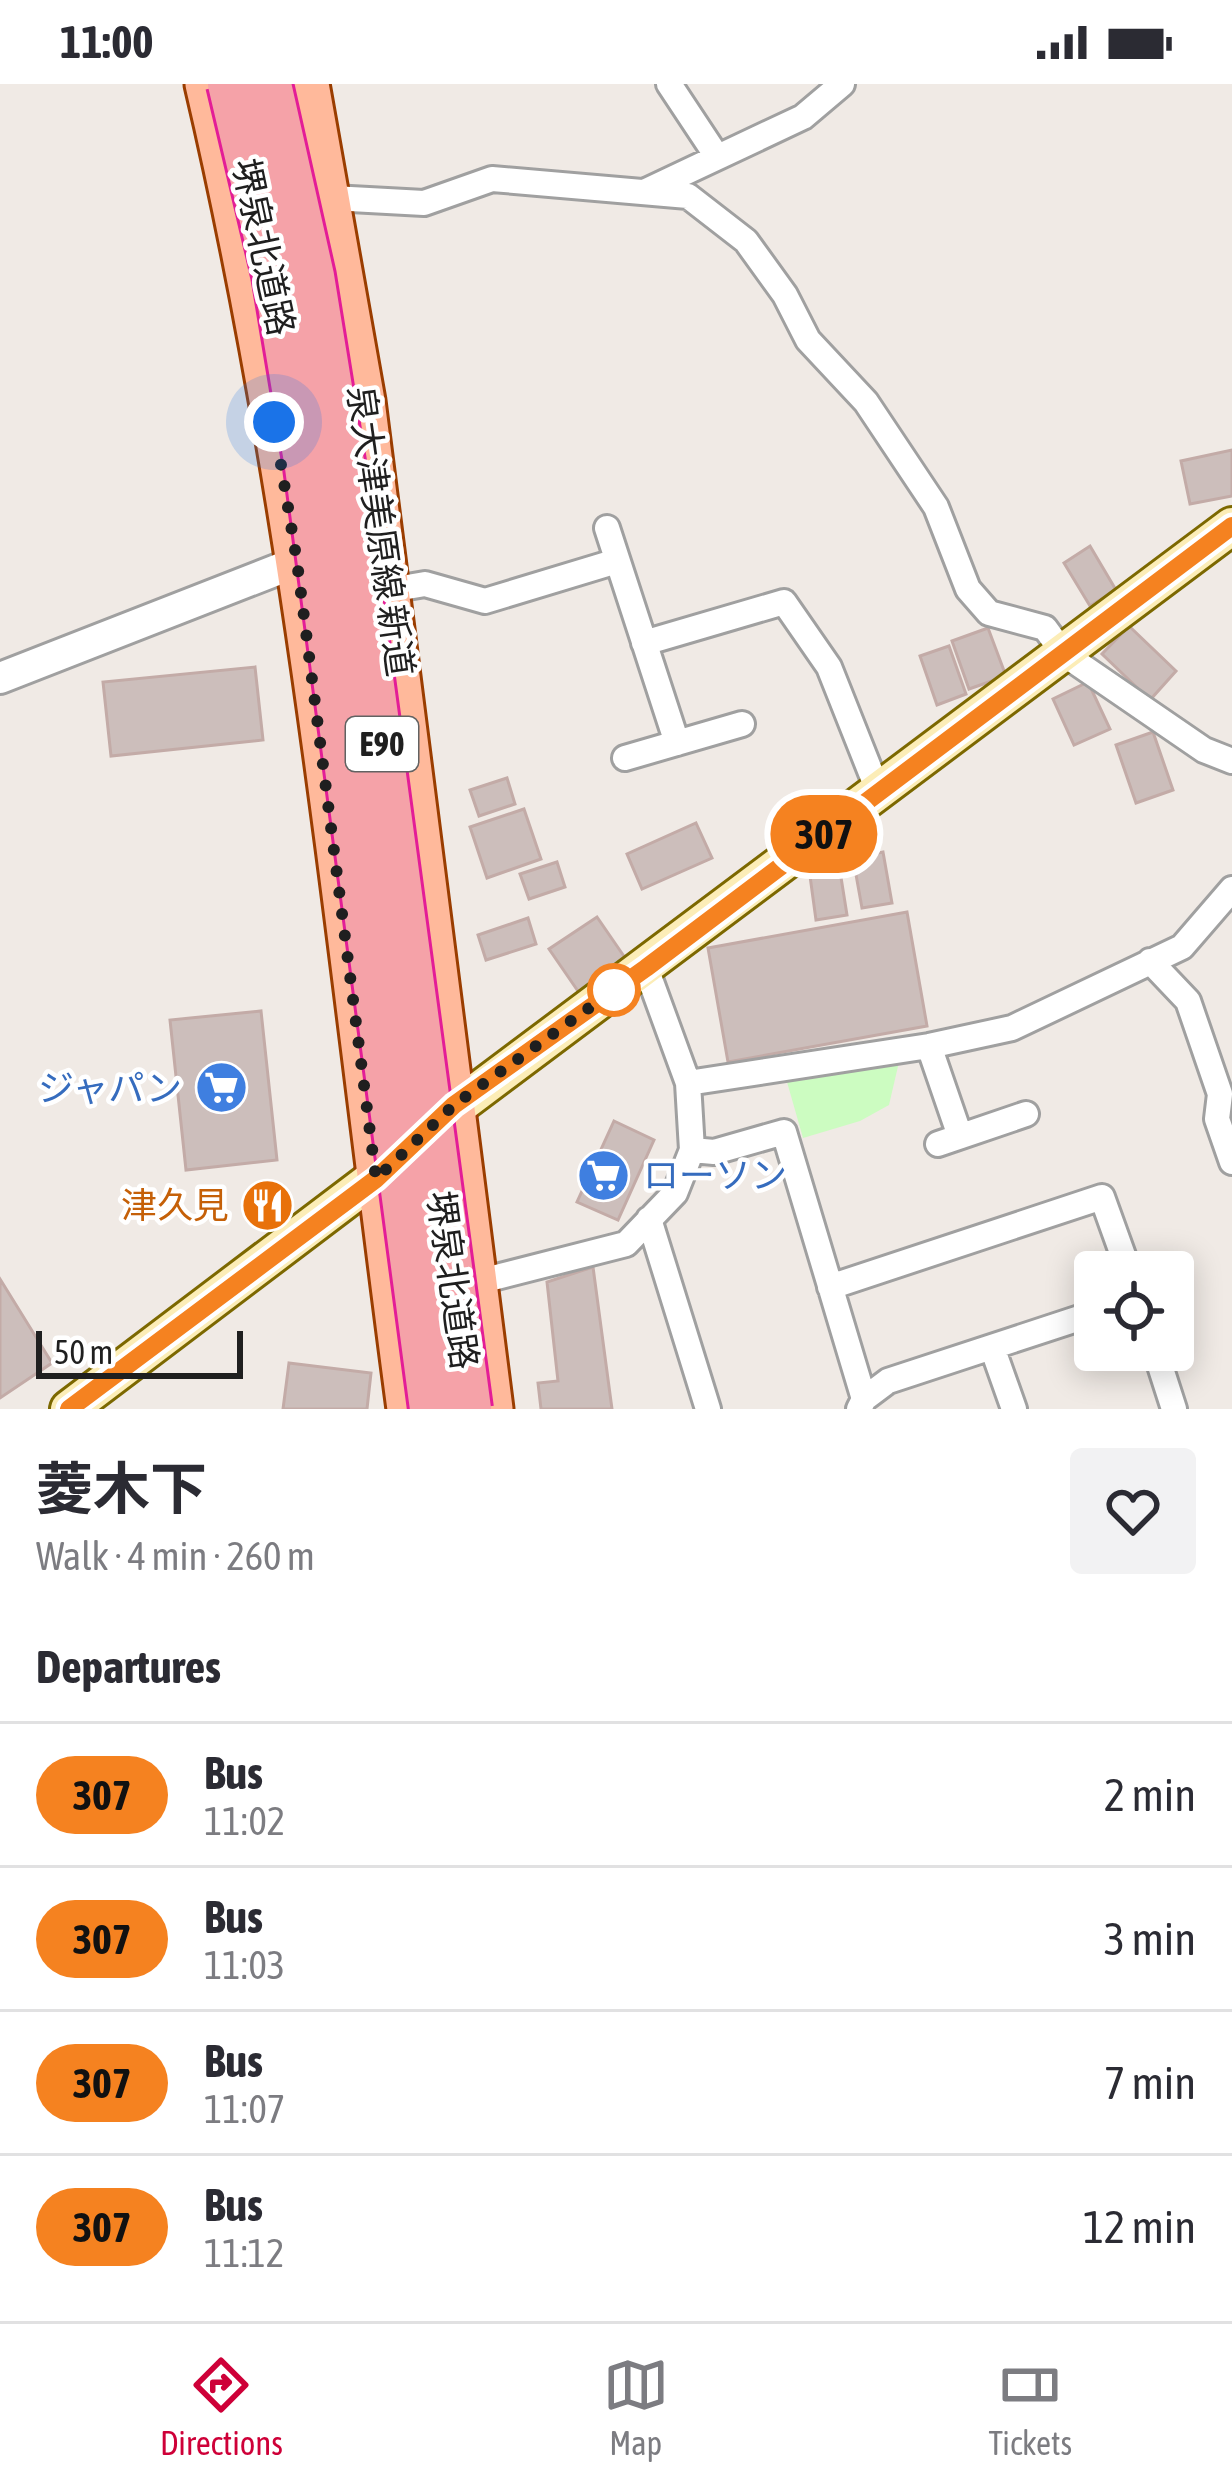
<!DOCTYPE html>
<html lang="en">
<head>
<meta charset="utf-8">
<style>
	:root { --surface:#fff; --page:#f2f2f3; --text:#2b2b33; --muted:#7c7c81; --line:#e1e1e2; --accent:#ce0038 }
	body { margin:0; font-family:"Asap Condensed","Noto Sans JP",sans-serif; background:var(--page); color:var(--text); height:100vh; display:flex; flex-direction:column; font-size:45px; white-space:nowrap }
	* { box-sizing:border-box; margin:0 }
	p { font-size:39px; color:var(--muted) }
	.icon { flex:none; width:66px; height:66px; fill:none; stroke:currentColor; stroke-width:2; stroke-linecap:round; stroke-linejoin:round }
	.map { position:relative; height:1325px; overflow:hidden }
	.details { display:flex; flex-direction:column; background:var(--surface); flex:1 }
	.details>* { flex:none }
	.badge { padding:0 24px; border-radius:39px; font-size:42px; line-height:78px }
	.buttons { position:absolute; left:1074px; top:1167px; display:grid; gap:24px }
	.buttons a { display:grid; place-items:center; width:120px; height:120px; border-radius:12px; background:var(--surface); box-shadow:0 6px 30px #0003; font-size:60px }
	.scale { position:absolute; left:36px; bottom:30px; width:207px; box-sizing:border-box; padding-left:12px; border:6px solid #1f1f1f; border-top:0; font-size:33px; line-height:42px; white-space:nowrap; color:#1f1f1f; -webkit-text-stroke:9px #fff; paint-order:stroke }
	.you { position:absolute; width:60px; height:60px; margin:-30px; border:9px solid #fff; border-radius:50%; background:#1a73e8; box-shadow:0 0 0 18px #1a73e833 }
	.map>.badge { position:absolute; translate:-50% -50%; box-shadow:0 0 0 6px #fff }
	h2 { padding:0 36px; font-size:45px; line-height:108px }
	.round { display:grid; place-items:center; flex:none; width:126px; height:126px; border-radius:12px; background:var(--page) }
	.summary { display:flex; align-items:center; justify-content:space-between; height:204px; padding:0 36px }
	h1 { font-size:57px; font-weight:700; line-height:90px }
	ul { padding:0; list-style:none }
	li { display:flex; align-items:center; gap:36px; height:144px; padding:0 36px; border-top:3px solid var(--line) }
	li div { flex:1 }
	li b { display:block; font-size:45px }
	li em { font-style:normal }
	li .badge { min-width:132px; font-weight:700; text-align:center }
	.status { display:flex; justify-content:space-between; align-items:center; height:84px; padding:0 60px; background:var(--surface); direction:ltr }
	.status svg { height:33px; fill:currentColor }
	.menu { display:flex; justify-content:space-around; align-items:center; height:168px; border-top:3px solid var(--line); background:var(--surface); font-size:33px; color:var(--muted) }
	.menu a { display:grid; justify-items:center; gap:6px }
	.menu .active { color:var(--accent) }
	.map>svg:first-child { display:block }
	.park { fill:#ccfcc1 }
	.building { fill:#ccbebb; stroke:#c3aba7; stroke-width:3 }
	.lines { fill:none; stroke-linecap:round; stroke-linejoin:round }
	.minor-casing { stroke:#a0a0a0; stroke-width:30 }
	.tertiary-casing { stroke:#a0a0a0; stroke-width:36 }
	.secondary-casing { stroke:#7c6800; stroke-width:42 }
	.primary-casing { stroke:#9a3d00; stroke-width:45 }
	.minor { stroke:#fff; stroke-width:24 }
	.tertiary { stroke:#fff; stroke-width:30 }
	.secondary { stroke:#fcedb7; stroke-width:36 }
	.primary { stroke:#ffb99b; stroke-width:39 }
	.trunk-bridge-casing { stroke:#e31d97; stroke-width:48; stroke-linecap:butt }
	.trunk-bridge { stroke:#f5a2a8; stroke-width:42 }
	.line-casing { stroke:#fff; stroke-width:27 }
	.line { stroke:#f58220; stroke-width:18 }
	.walk { stroke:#1f1f1f; stroke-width:12; stroke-dasharray:0 21.6 }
	.stop-dot { fill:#fff; stroke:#f58220; stroke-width:6 }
	.labels { text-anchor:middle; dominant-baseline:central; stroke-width:9; stroke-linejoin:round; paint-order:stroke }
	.shield { fill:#fff; stroke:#626262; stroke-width:3 }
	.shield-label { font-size:33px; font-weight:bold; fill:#1f1f1f }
	.street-label { font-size:36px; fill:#1f1f1f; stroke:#fff }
	.shop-label { font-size:36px; fill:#366cbe; stroke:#fff; text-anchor:end }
	.food-label { font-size:36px; fill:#c56008; stroke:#fff; text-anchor:end }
</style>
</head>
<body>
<div class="status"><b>11:00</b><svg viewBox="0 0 49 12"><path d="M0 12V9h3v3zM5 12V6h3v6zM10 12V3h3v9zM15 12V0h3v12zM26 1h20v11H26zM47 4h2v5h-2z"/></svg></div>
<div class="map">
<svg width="1232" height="1325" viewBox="0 0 1232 1325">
	<rect width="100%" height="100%" fill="#f0eae5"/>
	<path class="park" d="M899 978 889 1021 860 1037 803 1054 787 998Z"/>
	<path class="building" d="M1232 366V412L1190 420 1181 377Z
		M1090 462 1116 506 1090 522 1064 479Z
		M1129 542 1176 587 1150 616 1102 570Z
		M988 544 1006 592 969 605 952 557Z
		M949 562 966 610 937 621 920 572Z
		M255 583 263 656 111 672 103 598Z
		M1088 598 1110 645 1074 661 1053 615Z
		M1153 648 1173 706 1136 719 1116 661Z
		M507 694 515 720 479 732 470 706Z
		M524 725 541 775 487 794 470 743Z
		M696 739 712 774 642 805 627 770Z
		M883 768 892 819 862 824 853 774Z
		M557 778 565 803 529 815 520 790Z
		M840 787 847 831 816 836 810 792Z
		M907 828 927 942 728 978 708 864Z
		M597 833 630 881 582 913 549 865Z
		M528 834 536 860 486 876 478 851Z
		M261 927 277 1076 186 1086 170 936Z
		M614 1037 654 1056 618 1136 577 1118Z
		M593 1183 612 1325H541L538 1299 558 1297 547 1198Z
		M0 1195 52 1279 0 1314Z
		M289 1279 371 1289 367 1325H283Z"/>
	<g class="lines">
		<defs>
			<path id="minor" d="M669 0 716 71
				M646 107 803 33 842 0
				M332 114 424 119 492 95 688 112 746 157 785 211 808 256 866 318 936 423 968 505 989 529 1045 544 1064 570 1204 666 1232 677
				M607 444 677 659
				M390 506 425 500 485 517 617 477
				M644 559 784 518 829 583 879 709
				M625 674 742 640
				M1150 877 1188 917 1220 1010 1217 1035 1232 1078
				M929 962 960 1052
				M688 999 929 962 1012 944 1182 863 1232 805
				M938 1060 1026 1030
				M692 1066 714 1068 784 1048 864 1315
				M649 1135 708 1325
				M477 1198 626 1160 675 1109 692 1066 688 999 646 884
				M830 1203 1102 1113 1129 1188
				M992 1263 1014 1325
				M1155 1266 1174 1325
				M859 1325 864 1315 888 1297 1095 1229"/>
			<path id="tertiary" d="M0 594 297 478"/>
			<path id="secondary" d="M438 1037 1232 442
				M69 1325 394 1079"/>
			<path id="primary" d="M205 0C307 435 348 883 407 1325
				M309 0 365 317 493 1325"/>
		</defs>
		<use href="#minor" class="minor-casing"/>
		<use href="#tertiary" class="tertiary-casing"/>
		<use href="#secondary" class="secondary-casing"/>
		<use href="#primary" class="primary-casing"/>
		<use href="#minor" class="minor"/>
		<use href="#tertiary" class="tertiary"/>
		<use href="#secondary" class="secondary"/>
		<use href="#primary" class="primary"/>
		<defs>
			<path id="trunk-bridge" d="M229 0 274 191 306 383 431 1325
				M270 0 313 192 343 378 470 1325"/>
		</defs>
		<use href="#trunk-bridge" class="trunk-bridge-casing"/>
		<use href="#trunk-bridge" class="trunk-bridge"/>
	</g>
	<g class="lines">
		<defs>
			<path id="line" d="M69 1325 376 1095 454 1021 646 884 1232 442"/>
		</defs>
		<use href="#line" class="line-casing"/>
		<use href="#line" class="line"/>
		<path class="walk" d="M274 338 297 478 376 1095 454 1021 614 906"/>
	</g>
	<defs>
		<symbol id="supermarket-disc" viewBox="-11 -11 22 22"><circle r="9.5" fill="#3f7fe0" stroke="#fff"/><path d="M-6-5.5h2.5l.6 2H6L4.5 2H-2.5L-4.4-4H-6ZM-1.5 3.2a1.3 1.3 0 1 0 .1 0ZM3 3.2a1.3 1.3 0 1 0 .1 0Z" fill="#fff"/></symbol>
		<symbol id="restaurant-disc" viewBox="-11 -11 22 22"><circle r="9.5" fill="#e8710a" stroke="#fff"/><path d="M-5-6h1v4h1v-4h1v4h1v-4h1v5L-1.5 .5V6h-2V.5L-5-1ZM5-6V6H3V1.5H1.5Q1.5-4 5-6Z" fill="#fff"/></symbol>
	</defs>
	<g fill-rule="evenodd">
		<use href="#supermarket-disc" x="192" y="974" width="59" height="59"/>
		<use href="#supermarket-disc" x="574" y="1062" width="59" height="59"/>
		<use href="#restaurant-disc" x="238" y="1092" width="59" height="59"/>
	</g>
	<circle class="stop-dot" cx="614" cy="906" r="24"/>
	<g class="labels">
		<rect class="shield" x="346" y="633" width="72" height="54" rx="9"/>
		<g class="shield-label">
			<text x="382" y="660">E90</text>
		</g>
		<g class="street-label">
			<text transform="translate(264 163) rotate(78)">堺泉北道路</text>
			<text transform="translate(381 447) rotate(82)">泉大津美原線 新道</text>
			<text transform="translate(453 1196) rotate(82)">堺泉北道路</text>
		</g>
		<g class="shop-label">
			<text x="182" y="1004">ジャパン</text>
			<text x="643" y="1091" text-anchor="start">ローソン</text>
		</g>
		<g class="food-label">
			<text x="229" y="1121">津久見</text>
		</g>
	</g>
</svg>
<div class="buttons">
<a><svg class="icon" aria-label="locate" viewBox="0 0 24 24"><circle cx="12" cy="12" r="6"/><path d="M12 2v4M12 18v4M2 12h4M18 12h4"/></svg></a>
</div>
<div class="scale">50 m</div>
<div class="you" style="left:274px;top:338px"></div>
<b class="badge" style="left:824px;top:750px;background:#f58220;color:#111">307</b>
</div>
<section class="details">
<div class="summary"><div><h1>菱木下</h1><p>Walk · 4 min · 260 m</p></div><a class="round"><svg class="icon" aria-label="heart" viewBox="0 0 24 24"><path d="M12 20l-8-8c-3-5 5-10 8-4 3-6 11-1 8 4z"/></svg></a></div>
<h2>Departures</h2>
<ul>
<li><span class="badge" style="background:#f58220;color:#111">307</span><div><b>Bus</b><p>11:02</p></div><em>2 min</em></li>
<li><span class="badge" style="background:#f58220;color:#111">307</span><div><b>Bus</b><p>11:03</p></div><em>3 min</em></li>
<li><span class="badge" style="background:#f58220;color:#111">307</span><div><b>Bus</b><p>11:07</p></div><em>7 min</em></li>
<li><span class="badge" style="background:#f58220;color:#111">307</span><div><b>Bus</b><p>11:12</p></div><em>12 min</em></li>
</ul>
</section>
<nav class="menu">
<a class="active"><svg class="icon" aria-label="directions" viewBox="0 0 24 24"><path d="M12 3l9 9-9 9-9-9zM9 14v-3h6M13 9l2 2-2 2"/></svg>Directions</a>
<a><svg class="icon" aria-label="map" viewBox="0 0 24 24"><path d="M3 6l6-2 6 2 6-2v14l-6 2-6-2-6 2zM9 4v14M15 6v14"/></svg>Map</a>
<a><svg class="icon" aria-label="tickets" viewBox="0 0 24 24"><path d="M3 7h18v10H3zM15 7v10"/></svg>Tickets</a>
</nav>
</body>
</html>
